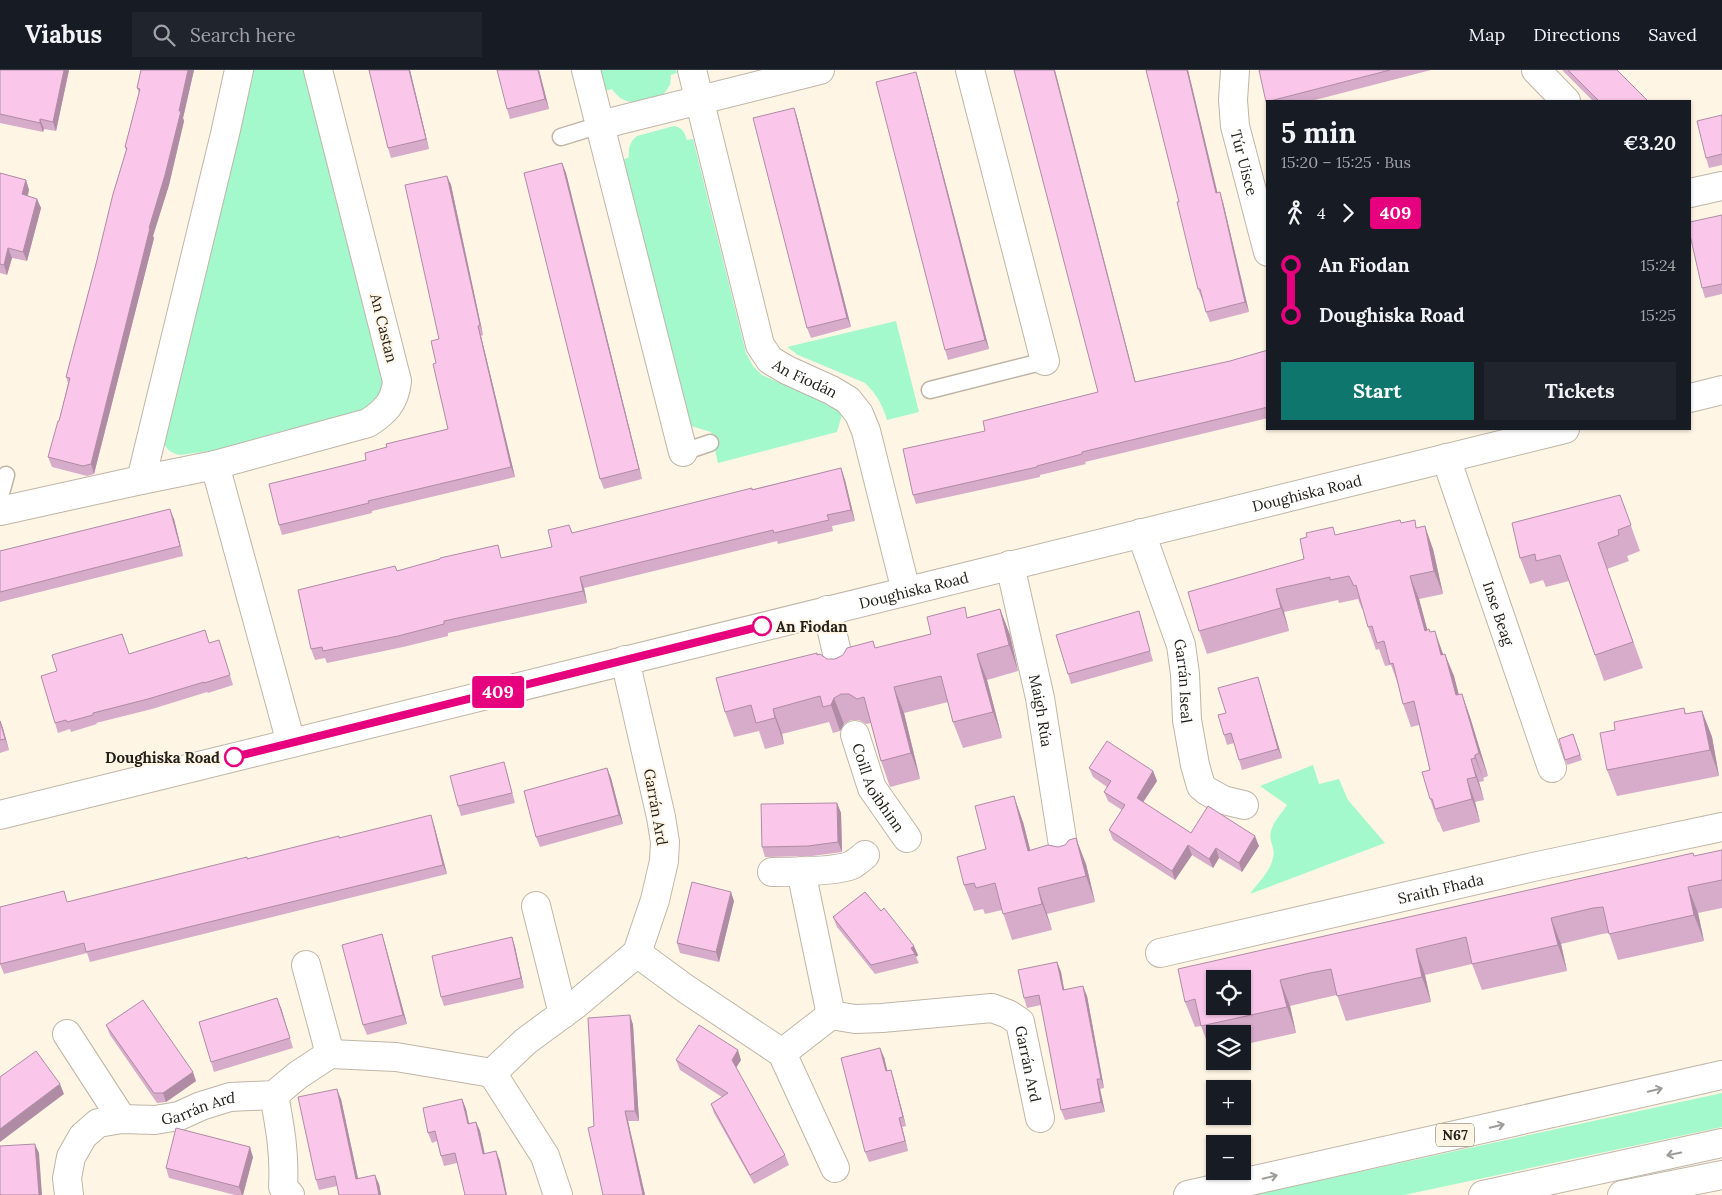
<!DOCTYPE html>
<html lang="en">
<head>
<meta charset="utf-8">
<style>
	:root { --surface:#171b24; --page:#20242c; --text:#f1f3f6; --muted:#9ea1a6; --line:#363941; --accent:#0f766e }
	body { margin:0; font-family:Lora,serif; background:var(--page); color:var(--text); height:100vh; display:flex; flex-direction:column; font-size:19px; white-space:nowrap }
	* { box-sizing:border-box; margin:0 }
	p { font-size:16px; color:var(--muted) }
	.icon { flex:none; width:28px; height:28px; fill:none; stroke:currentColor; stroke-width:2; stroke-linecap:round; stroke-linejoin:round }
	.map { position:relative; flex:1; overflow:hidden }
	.side { position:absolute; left:1266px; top:30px; width:425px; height:330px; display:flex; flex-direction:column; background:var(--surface); border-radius:0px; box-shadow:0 1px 4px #0004 }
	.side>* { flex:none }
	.badge { padding:0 10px; border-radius:4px; font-size:18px; line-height:32px }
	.controls { position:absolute; left:1206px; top:900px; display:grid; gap:10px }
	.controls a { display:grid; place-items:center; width:45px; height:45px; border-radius:0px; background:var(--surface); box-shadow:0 1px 4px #0004; font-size:25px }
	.map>.badge { position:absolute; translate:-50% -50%; box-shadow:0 0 0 2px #fff }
	.legs { display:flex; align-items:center; gap:8px; height:55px; padding:0 15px; font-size:16px }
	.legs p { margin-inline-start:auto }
	.headline { display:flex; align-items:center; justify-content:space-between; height:85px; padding:0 15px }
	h1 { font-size:28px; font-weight:700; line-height:38px }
	.button { display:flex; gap:10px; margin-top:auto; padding:10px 15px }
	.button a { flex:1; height:58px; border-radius:0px; background:var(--accent); color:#fff; font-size:20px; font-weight:700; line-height:58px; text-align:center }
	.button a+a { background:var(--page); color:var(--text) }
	ul { padding:0 15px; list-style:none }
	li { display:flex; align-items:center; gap:18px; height:50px; font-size:19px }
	li i { display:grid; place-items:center; width:8px; height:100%; margin:0 6px; background:currentColor }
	li i::after { content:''; width:12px; height:12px; margin:-6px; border:4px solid; border-radius:50%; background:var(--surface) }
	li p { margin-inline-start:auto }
	li:first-child i { background:linear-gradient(#0000 50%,currentColor 0) }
	li:last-child i { background:linear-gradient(currentColor 50%,#0000 0) }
	header { display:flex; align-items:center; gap:30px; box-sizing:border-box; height:70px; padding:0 25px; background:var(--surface); border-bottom:1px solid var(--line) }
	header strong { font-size:24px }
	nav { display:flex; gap:28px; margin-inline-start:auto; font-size:18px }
	.search { width:350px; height:45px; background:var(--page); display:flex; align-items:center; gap:12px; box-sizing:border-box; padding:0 18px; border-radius:0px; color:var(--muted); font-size:19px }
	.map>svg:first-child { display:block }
	.green { fill:#a3f9cc }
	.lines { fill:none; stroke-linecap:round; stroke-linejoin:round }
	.lane-casing { stroke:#bfb5a7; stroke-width:19 }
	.street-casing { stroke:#bfb5a7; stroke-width:30 }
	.secondary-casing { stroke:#bfb5a7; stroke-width:30 }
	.primary-casing { stroke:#bfb5a7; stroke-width:30 }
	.highway-casing { stroke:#bfb5a7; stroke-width:30 }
	.lane { stroke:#fff; stroke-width:16 }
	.street { stroke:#fff; stroke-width:28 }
	.secondary { stroke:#fff; stroke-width:28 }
	.primary { stroke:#fff; stroke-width:28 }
	.highway { stroke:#fff; stroke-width:28 }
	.wall { fill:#d7abca }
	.shaded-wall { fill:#af8ba4 }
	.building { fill:#fac7eb; stroke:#af8ba4; fill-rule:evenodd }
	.oneway { stroke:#9c9b98 }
	.line-1-casing { stroke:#fff; stroke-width:11 }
	.line-1 { stroke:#e6007e; stroke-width:8 }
	.stop-1-dot { fill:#fff; stroke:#e6007e; stroke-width:2.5 }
	.labels { text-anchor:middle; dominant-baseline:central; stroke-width:4; stroke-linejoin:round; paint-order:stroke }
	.shield { fill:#fff5e5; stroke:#656057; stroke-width:1 }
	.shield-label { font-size:14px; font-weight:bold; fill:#23201a }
	.street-label { font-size:15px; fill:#23201a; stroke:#fff5e5 }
	.stop-label { font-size:15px; font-weight:bold; fill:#23201a; stroke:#fff5e5; text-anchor:start }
</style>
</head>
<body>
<header>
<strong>Viabus</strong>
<div class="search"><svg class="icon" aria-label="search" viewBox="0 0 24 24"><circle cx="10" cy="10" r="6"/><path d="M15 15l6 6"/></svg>Search here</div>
<nav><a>Map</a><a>Directions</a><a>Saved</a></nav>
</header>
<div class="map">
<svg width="1722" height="1125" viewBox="0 0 1722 1125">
	<rect width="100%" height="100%" fill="#fff5e5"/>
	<path class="green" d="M252 0H306L386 317 372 338 233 378 180 385C170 383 165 379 163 368L223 131Z
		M600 0H676L677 3 671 5 670 15 663 25C642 30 626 40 612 19L605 21Z
		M674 56C682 57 685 63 687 70L693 69 746 283 753 296 762 305 843 341 837 362 718 393 711 362 691 356 623 90 629 87C628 79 630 71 637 66Z
		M896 251 919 342 887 350C883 336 876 323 865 313L798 285 787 277Z
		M1313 695 1319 714 1339 709 1348 730 1385 773 1250 824C1258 812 1270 802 1273 788 1276 778 1268 771 1271 761 1273 752 1282 743 1287 735L1260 716Z
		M1722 1023V1057L1404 1125H1253Z"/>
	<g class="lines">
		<defs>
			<path id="lane" d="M561 67 600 55
				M930 320 1045 291
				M683 382 710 373
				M0 427 6 405"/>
			<g id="street">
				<path d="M586 0 683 382"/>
				<path id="s1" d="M692 0 760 275 770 290 787 300 831 320 848 330 859 344 866 361 906 521"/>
				<path d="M970 0 1045 291"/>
				<path id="s2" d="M1235 0 1233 30 1235 56 1268 182"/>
				<path d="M1536 0 1566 31"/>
				<path d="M600 55 820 0"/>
				<path d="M1690 123 1722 116"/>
				<path id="s3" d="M1446 388 1552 698"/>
				<path d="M215 395 291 673"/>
				<path d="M141 410 225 64 239 0"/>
				<path d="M0 441 141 410 215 395 368 353C385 342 395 332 397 311L318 0"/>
				<path id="s4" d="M1141 463 1181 575 1185 604 1187 650 1195 695 1201 716 1207 721 1223 730 1244 735"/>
				<path id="s5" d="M1010 495 1040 628 1065 788"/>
				<path d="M827 540 841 600"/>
				<path id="s6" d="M855 665 872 718 907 768"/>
				<path d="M801 801 831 945"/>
				<path d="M772 802C791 802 835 802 852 795 856 792 861 789 865 785"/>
				<path d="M536 836 563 944"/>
				<path d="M637 883 686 919 782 983 835 1098"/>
				<path id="s7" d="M1160 883 1533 797 1722 757"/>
				<path d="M306 895 330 984"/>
				<path d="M67 964 122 1049"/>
				<path id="s8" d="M782 983 831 945 855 949 882 948 992 938 1008 944 1020 952 1040 1048"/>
				<path d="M492 1003 545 1086 558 1125"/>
				<path d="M274 1025C280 1057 285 1084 283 1117L290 1125"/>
				<path id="s9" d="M69 1125 67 1108 71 1087 83 1066 98 1053 122 1049 155 1050 179 1046 201 1036 230 1027 274 1025 298 1005 330 984 396 987 492 1003 526 971 575 935 637 883 655 830 664 791 665 772 661 747 625 590"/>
			</g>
			<g id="secondary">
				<path d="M1690 328 1722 320"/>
				<path id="s10" d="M0 745 1565 359"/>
			</g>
			<path id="primary" d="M1188 1125 1722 1005
				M1483 1125 1722 1073"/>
			<path id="highway" d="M1622 1125 1722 1105"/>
		</defs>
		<use href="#lane" class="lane-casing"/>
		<use href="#street" class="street-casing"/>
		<use href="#secondary" class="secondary-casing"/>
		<use href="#primary" class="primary-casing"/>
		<use href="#highway" class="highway-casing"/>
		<use href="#lane" class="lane"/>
		<use href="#street" class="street"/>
		<use href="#secondary" class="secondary"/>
		<use href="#primary" class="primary"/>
		<use href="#highway" class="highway"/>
	</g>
	<path class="wall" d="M0 0H69L56 61 44 59 43 62 0 53Z
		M141 0H194L183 48 184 51 169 115 153 166 154 168 94 404 87 406 52 397 48 387 59 351 68 313 66 307 126 80 125 77 139 23 137 18Z
		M369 0H410L429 79 391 88 388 78Z
		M539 0 549 39 510 49 507 39Z
		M1146 0H1188L1217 123 1223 132 1249 242 1210 252 1206 242 1203 229H1202L1198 219 1179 132Z
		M1259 0H1431L1311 31H1268V37Z
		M1562 0H1617L1648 31H1593Z
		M919 12 989 279 948 290 945 280Z
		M794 38 797 47 851 257 811 268 807 258Z
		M1722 45V95L1709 98 1706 88Z
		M562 93 566 103 642 409 604 419 600 409Z
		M0 103 26 110 29 120 28 126 37 129 41 138 27 191 12 188 7 205 0 203Z
		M447 106 451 115 483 265 481 266 515 407 372 441V443L282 465 279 455 366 390 387 377 448 359 436 293 439 269Z
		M1722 145V224L1705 228 1702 218Z
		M1268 280V348L1085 392 1086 394 1040 405V407L916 434 913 425 1098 322 1136 312 1230 291Z
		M841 398 845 410 855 451 832 456 833 461 778 474 777 471 584 518 587 533 448 563V566L403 577 327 593 325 588 315 590 311 579 397 501 503 488 552 477 569 455 572 463Z
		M1620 425 1640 481 1627 486 1629 491 1607 499 1643 598 1604 611 1569 511 1546 517 1543 510 1530 514 1520 488Z
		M174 449 183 486 0 532V481Z
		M1401 453 1417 458 1433 479 1443 524 1419 529 1427 560 1431 562 1443 584 1454 606 1458 625 1462 624 1470 647 1488 706 1483 708 1484 711 1479 712 1484 730 1475 732 1480 752 1443 762 1439 752H1438L1430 729V700L1419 655 1411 657 1403 634 1398 614 1391 595 1385 596 1379 579 1376 580 1368 557 1363 538 1362 539 1358 529 1339 533 1338 530 1284 542 1289 561 1207 584 1199 561 1304 489 1336 465Z
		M1000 539 1010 565 1018 601 987 610 1002 668 963 678 953 652 948 632 904 643 920 709 890 717 881 691 871 653 866 654 859 650H851L844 654 840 661 833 663 829 652 782 664 784 674 765 679 759 661 734 667 725 642 818 585 827 589H835L931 564 968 547Z
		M1139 541 1153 591 1071 614 1068 604Z
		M209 573 222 579 233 615 208 623 207 622 152 639 96 653 97 654 71 662 70 659 58 663 55 653 57 601 129 584Z
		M1258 607 1261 617 1282 688 1242 700 1234 673 1227 675 1224 665 1226 643Z
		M1684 638 1686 644 1702 641 1712 667 1719 706 1617 726 1607 700 1615 660Z
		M0 650 9 680 0 683Z
		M1573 664 1582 690 1567 695 1559 669Z
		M504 692 507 702 515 733 461 746 458 736Z
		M607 698 611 708 623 754 540 777 536 767Z
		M1089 698 1153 701 1157 711 1143 732 1191 763 1259 776 1242 802 1219 788 1213 798 1192 785 1175 810 1113 770 1109 760 1122 740 1108 731 1104 722 1107 717 1093 707Z
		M837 733 841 743 842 782 812 786 765 787 762 777Z
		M1023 752 1030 780 1086 794 1095 832 1047 844 1052 860 1012 870 1002 840 985 844 983 839 974 841 964 815 986 779Z
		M434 755 447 804 90 892 87 883 4 904 0 894 68 832 247 789 339 768Z
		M1722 780V838L1698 843 1704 871 1618 890 1609 863 1602 864 1561 874 1567 901 1482 920 1472 894 1425 905 1431 932 1346 951 1337 925 1319 929 1290 936 1296 963 1242 975V964H1215V981L1211 982 1201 956 1195 957 1185 932 1693 783 1694 786Z
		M865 822 918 885 916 887 919 893 875 904 837 857 833 847Z
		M734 831 719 892 680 883 677 873Z
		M382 864 385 874 407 954 367 965 363 955Z
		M512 867 515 877 524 918 444 936 441 927Z
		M1057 892 1061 902 1064 920 1087 926 1104 1018 1100 1019 1105 1042 1065 1050 1061 1040 1041 935 1027 938 1024 928Z
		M281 938 293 978 214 1002 211 992Z
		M630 945 633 955 639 1051H628L645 1125H603L594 1056Z
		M106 955 196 1011 166 1032 157 1033 110 965Z
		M884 987 887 1001 894 1010 906 1056 902 1057 908 1081 869 1092 865 1082Z
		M676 990H741L736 998 785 1085 789 1095 754 1114 714 1043 711 1034 722 1027 680 1000Z
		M341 1029 358 1108 379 1114 381 1125H339L337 1116 319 1120 316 1110Z
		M462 1029 466 1039 469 1053 476 1052 480 1061 484 1084 500 1091 457 1093 444 1096 441 1086 437 1071 432 1073 428 1063Z
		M253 1087 243 1125H235L169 1108 166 1098Z"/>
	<path class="shaded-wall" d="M64 0H69L56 61 53 52Z
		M188 0H194L183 48 184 51 169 115 153 166 154 168 94 404 91 394 149 158 179 41Z
		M409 0H410L429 79 426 69Z
		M538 0H539L549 39 545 29Z
		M1054 0H1055L1138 321 1135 312Z
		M1187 0H1188L1220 133 1216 123Z
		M916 2 919 12 989 279 985 270Z
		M794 38 797 47 851 257 847 248Z
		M40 49 44 59 43 62 40 53Z
		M562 93 566 103 642 409 639 399Z
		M447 106 451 115 483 265 480 255Z
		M26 110 29 120 25 134 22 124Z
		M1220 122 1223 132 1249 242 1245 232Z
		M37 129 41 138 27 191 23 182Z
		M8 178 12 188 7 205 4 195Z
		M478 256 481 266 515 407 511 397Z
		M841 398 845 410 855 451 851 440Z
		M170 439 174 449 183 486 180 476Z
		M1425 456 1433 479 1443 524 1434 501Z
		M1410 506 1419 529 1434 584 1425 561Z
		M580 507 584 518 587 533 583 521Z
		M1276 519 1284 542 1289 561 1281 538Z
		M1000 539 1010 565 1018 601 1009 575Z
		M1435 561 1443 584 1441 585Z
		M977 584 987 610 1002 668 993 642Z
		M1445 584 1454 606 1465 648 1456 625Z
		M1258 607 1261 617 1282 688 1278 679Z
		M894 617 904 643 920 709 911 683Z
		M1462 624 1470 647 1488 706 1479 683Z
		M834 628 844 654 840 661 831 635Z
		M773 639 782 664 784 674 775 648Z
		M1702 641 1712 667 1719 706 1710 680Z
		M0 650 3 658 9 680 5 669Z
		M1475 685 1483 708 1484 711 1475 688Z
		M1471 689 1479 712 1484 730 1476 707Z
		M607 698 611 708 623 754 619 745Z
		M1153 701 1157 711 1140 737 1137 728Z
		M1467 709 1475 732 1480 752 1472 729Z
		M1014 726 1023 752 1037 806 1028 781Z
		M837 733 841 743 842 782 838 772Z
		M431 745 434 755 447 804 443 795Z
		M1255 766 1259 776 1242 802 1239 793Z
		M1076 768 1086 794 1095 832 1086 806Z
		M1188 775 1192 785 1175 810 1172 801Z
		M1216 778 1219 788 1213 798 1209 789Z
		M1688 817 1698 843 1704 871 1694 845Z
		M1038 818 1047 844 1052 860 1042 834Z
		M731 822 734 831 719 892 716 882Z
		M1551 848 1561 874 1567 901 1558 875Z
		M382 864 385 874 407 954 403 945Z
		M512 867 515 877 524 918 521 908Z
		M914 876 918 885 916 887 915 884 911 878Z
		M1416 879 1425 905 1431 932 1422 907Z
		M1057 892 1061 902 1066 930 1063 920Z
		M1280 910 1290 936 1296 963 1287 937Z
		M1083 916 1087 926 1104 1018 1101 1009Z
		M277 928 281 938 293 978 290 968Z
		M630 945 633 955 639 1051 635 1041Z
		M880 978 884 987 890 1011 886 1001Z
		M738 980 741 990 735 999 732 990Z
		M891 1000 894 1010 906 1056 903 1047Z
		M193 1002 196 1011 166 1032 163 1023Z
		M1097 1009 1100 1019 1105 1042 1101 1032Z
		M60 1014 64 1024 0 1072V1059Z
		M337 1019 341 1029 360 1118 356 1109Z
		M462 1029 466 1039 471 1063 468 1054Z
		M625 1041 628 1051 645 1125H643Z
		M899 1048 902 1057 908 1081 905 1071Z
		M476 1052 480 1061 487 1094 483 1084Z
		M35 1074 39 1083 42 1125H39Z
		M250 1077 253 1087 243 1125H242L239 1117Z
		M496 1081 500 1091 507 1125H506Z
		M375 1105 379 1114 381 1125H379Z"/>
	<path class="building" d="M0 0H64L53 52 40 49V53L0 44Z
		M141 0H188L179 41H181L165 105 149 158H150L91 394 83 396 48 387 58 351H59L70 308 66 307 96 194 113 124 127 78 125 77 140 19 137 18Z
		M369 0H409L426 69 388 78Z
		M497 0H538L545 29 507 39Z
		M1014 0H1054L1135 312 1230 291 1268 280V337L1082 382V384L1037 396V397L913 425 903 379 985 361 983 351 1098 322Z
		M1146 0H1187L1216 123 1220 122 1245 232 1206 242 1200 219H1198L1177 132H1179Z
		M1259 0H1390L1270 31H1268L1266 32Z
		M1568 0H1617L1648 31H1599Z
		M916 2 985 270 945 280 876 12Z
		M794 38 847 248 807 258 753 48Z
		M1722 45V84L1706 88 1697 51Z
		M562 93 639 399 600 409 524 103Z
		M0 103 26 110 22 124 37 129 23 182 8 178 4 195 0 194Z
		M447 106 480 255 478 256 511 397 368 431 369 433 279 455 269 414 366 390 365 383 387 377 386 374 448 359 433 294 436 293 431 271 439 269 405 115Z
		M1722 145V214L1702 218 1690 165V152Z
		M841 398 851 440 827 445 829 450 774 463 773 460 580 507 583 521 444 551V554L398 566 323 581 322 577 311 579 298 520 395 496 397 501 440 489V488L498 475 501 488 552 477 548 460 569 455 572 463 752 418V420Z
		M1620 425 1631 455 1618 460 1619 465 1598 473 1633 572 1595 585 1560 485 1536 491 1535 484 1520 488 1512 453Z
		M170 439 180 476 0 522V481Z
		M1400 450 1401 453 1415 450 1416 458 1425 456 1434 501 1410 506 1425 561 1429 559 1430 562 1435 561 1441 585 1445 584 1456 625 1462 624 1479 683 1475 685V688L1471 689 1476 707 1467 709 1472 729 1435 739 1432 729H1430L1422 702 1430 700 1414 631 1403 634 1393 593 1390 594 1384 571 1377 573 1372 556 1368 557 1356 515 1354 516 1349 506 1330 510V507L1276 519 1281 538 1199 561 1188 522 1304 489 1300 469 1307 467 1306 463 1333 457 1335 465Z
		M965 537 967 548 1000 539 1009 575 977 584 993 642 953 652 941 606 894 617 911 683 881 691 864 627 857 629 849 624H841L834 628 831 635 823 637 820 626 773 639 775 648 756 653 751 635 725 642 716 608 817 583V585L820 584 827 589H835L843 585 847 578 873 571 875 578 931 564 927 547Z
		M1139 541 1150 581 1068 604 1056 565Z
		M205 560 209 573 219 570 230 605 204 613V612L148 629 93 643V645L67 652 66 650 55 653 41 606 57 601 52 585 122 564 129 584Z
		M1258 607 1278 679 1239 690 1231 663 1224 665 1218 645 1226 643 1218 618Z
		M1684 638 1685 644 1702 641 1710 680 1607 700 1600 663 1615 660 1614 652Z
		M0 651 5 669 0 670Z
		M1573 664 1580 685 1565 690 1559 669Z
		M1107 671 1153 701 1137 728 1191 763 1208 736 1255 766 1239 793 1216 778 1209 789 1188 775 1172 801 1109 760 1125 735 1104 722 1111 711 1089 698Z
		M504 692 512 723 458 736 450 706Z
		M607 698 619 745 536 767 524 721Z
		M1014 726 1028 781 1048 775 1058 777 1065 775 1069 770 1076 768 1086 806 1038 818 1042 834 1003 844 995 813 976 818 974 813 964 815 957 787 986 779 975 736Z
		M837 733 838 772 808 776 762 777 761 734Z
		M431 745 443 795 86 882 84 873 0 894V837L64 821 67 832 247 787V789L339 766V768Z
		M1722 780V810L1688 817 1694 845 1609 864 1603 837 1593 838 1551 848 1558 875 1472 894 1466 867 1416 879 1422 907 1337 926 1331 899 1310 903 1280 910 1287 937 1201 956 1195 929 1185 932 1178 899 1693 783 1694 786ZM1215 909H1242V936H1215Z
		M692 812 731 822 716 882 677 873Z
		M865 822 881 841 884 838 914 876 911 878 915 884 871 895 833 847Z
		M382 864 403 945 363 955 342 875Z
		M512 867 521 908 441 927 432 886Z
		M1057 892 1063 920 1083 916 1101 1009H1097L1101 1032 1061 1040 1039 925 1024 928 1018 900Z
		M277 928 290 968 211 992 199 952Z
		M143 930 193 1002 163 1023H154L106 955Z
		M630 945 635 1041H625L643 1125H603L588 1058 594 1056 588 948Z
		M699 955 738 980 732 990 785 1085 750 1105 711 1034 728 1023 676 990Z
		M880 978 886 1001 891 1000 897 1024 903 1047 899 1048 905 1071 865 1082 841 988Z
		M36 981 60 1014 0 1059V1007Z
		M337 1019 356 1109 375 1105 379 1125H339L335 1106 316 1110 298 1027Z
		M462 1029 468 1054 476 1052 483 1084 496 1081 506 1125H465L455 1083 441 1086 435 1061 428 1063 423 1038Z
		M176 1058 250 1077 239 1117 166 1098Z
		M35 1074 39 1125H0V1076Z"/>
	<defs><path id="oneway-shaft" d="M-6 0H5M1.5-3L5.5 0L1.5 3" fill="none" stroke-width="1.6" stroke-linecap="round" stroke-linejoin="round" transform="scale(1.25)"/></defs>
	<g class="oneway">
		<use href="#oneway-shaft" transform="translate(1655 1020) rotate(-13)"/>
		<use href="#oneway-shaft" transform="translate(1497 1056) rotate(-13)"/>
		<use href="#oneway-shaft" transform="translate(1674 1084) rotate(168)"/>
		<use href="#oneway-shaft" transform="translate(1270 1107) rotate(-13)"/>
	</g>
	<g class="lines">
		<defs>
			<path id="line-1" d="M234 687 762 556"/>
		</defs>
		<use href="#line-1" class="line-1-casing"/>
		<use href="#line-1" class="line-1"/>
	</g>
	<g class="stop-1-dot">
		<circle cx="762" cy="556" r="9"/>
		<circle cx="234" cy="687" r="9"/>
	</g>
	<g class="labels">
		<rect class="shield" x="1436" y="1053.5" width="38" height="23" rx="4"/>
		<g class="shield-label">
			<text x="1455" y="1065">N67</text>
		</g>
		<g class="street-label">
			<text stroke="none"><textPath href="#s2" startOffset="94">Túr Uisce</textPath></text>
			<text transform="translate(384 258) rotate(76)">An Castan</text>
			<text stroke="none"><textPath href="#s1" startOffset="341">An Fiodán</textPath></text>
			<text stroke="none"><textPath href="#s10" startOffset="1346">Doughiska Road</textPath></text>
			<text stroke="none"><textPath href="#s10" startOffset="941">Doughiska Road</textPath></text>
			<text stroke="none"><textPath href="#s3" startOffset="164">Inse Beag</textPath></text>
			<text stroke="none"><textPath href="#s4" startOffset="155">Garrán Iseal</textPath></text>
			<text stroke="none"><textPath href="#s5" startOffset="149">Maigh Rúa</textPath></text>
			<text stroke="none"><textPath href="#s6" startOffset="58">Coill Aoibhinn</textPath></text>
			<text transform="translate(656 737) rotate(80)">Garrán Ard</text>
			<text stroke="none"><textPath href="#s7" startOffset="288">Sraith Fhada</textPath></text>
			<text stroke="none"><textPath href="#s8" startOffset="298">Garrán Ard</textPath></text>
			<text stroke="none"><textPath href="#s9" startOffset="185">Garrán Ard</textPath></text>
		</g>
		<g class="stop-label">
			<text x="776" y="556">An Fiodan</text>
			<text x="220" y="687" text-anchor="end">Doughiska Road</text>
		</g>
	</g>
</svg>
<div class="controls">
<a><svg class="icon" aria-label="locate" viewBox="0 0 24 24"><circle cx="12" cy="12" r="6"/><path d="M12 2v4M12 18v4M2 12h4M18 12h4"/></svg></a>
<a><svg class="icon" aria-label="layers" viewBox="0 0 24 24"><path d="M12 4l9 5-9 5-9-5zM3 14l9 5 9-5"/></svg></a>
<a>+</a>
<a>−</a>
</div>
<b class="badge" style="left:498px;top:622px;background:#e6007e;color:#fff">409</b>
<section class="side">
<div class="headline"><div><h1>5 min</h1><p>15:20 – 15:25 · Bus</p></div><b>€3.20</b></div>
<div class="legs"><svg class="icon" aria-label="walk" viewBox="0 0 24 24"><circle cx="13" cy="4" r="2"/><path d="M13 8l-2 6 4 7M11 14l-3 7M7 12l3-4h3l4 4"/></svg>4<svg class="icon" aria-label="forward" viewBox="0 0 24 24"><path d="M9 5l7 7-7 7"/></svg><b class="badge" style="background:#e6007e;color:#fff">409</b></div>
<ul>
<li><i style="color:#e6007e"></i><b>An Fiodan</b><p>15:24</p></li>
<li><i style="color:#e6007e"></i><b>Doughiska Road</b><p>15:25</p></li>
</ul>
<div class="button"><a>Start</a><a>Tickets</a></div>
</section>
</div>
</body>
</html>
